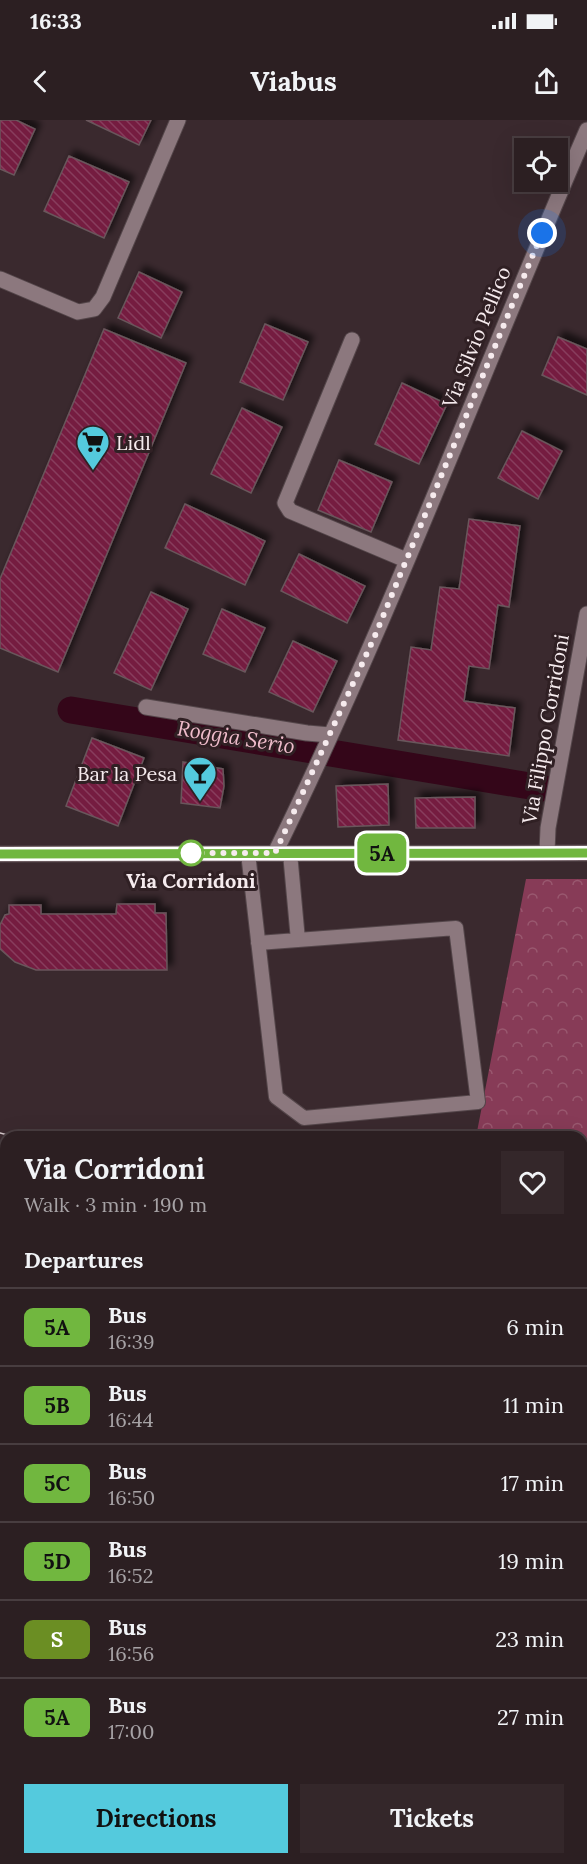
<!DOCTYPE html>
<html lang="en">
<head>
<meta charset="utf-8">
<style>
	:root { --surface:#2c1f22; --page:#34272a; --text:#f1f3f6; --muted:#a6a2a5; --line:#483d40; --accent:#54cadd }
	body { margin:0; font-family:Lora,serif; background:var(--page); color:var(--text); height:100vh; display:flex; flex-direction:column; font-size:22px; white-space:nowrap }
	* { box-sizing:border-box; margin:0 }
	p { font-size:20px; color:var(--muted) }
	.icon { flex:none; width:33px; height:33px; fill:none; stroke:currentColor; stroke-width:2; stroke-linecap:round; stroke-linejoin:round }
	.map { position:relative; flex:1; overflow:hidden }
	.sheet { position:absolute; left:0px; top:1011px; width:588px; height:734px; display:flex; flex-direction:column; background:var(--surface); border-radius:18px 18px 0 0; box-shadow:0 6px 24px #0002,0 0 0 2px var(--line) }
	.sheet>* { flex:none }
	.badge { padding:0 12px; border-radius:9px; font-size:21px; line-height:39px }
	.buttons { position:absolute; left:514px; top:18px; display:grid; gap:12px }
	.buttons a { display:grid; place-items:center; width:54px; height:54px; border-radius:0px; background:var(--surface); box-shadow:0 6px 24px #0002,0 0 0 2px var(--line); font-size:30px }
	.you { position:absolute; width:30px; height:30px; margin:-15px; border:4px solid #fff; border-radius:50%; background:#1a73e8; box-shadow:0 0 0 9px #1a73e833 }
	.map>.badge { position:absolute; translate:-50% -50%; box-shadow:0 0 0 3px #fff }
	h2 { padding:0 24px; font-size:22px; line-height:54px }
	.round { display:grid; place-items:center; flex:none; width:63px; height:63px; border-radius:0px; background:var(--page) }
	.summary { display:flex; align-items:center; justify-content:space-between; height:102px; padding:0 24px }
	h1 { font-size:28px; font-weight:700; line-height:45px }
	.cta { display:flex; gap:12px; margin-top:auto; padding:12px 24px }
	.cta a { flex:1; height:69px; border-radius:0px; background:var(--accent); color:#111; font-size:24px; font-weight:700; line-height:69px; text-align:center }
	.cta a+a { background:var(--page); color:var(--text) }
	ul { padding:0; list-style:none }
	li { display:flex; align-items:center; gap:18px; height:78px; padding:0 24px; border-top:2px solid var(--line) }
	li div { flex:1 }
	li b { display:block; font-size:22px }
	li em { font-style:normal }
	li .badge { min-width:66px; font-weight:700; text-align:center }
	.status { display:flex; justify-content:space-between; align-items:center; height:42px; padding:0 30px; background:var(--surface); direction:ltr }
	.status svg { height:16px; fill:currentColor }
	header { display:flex; justify-content:space-between; align-items:center; height:78px; padding:0 24px; background:var(--surface); font-size:27px; font-weight:700 }
	.map>svg:first-child { display:block }
	.forest { fill:url(#forest-crowns) }
	.cemetery { fill:url(#cemetery-stones) }
	.pitch { fill:#873b57 }
	.lines { fill:none; stroke-linecap:round; stroke-linejoin:round }
	.canal { stroke:#340619; stroke-width:27 }
	.building { fill:url(#building-back-hatch); stroke:#69565b; stroke-width:1.5; filter:url(#shadow) }
	.lane-casing { stroke:#54464a; stroke-width:16 }
	.street-casing { stroke:#54464a; stroke-width:17 }
	.secondary-casing { stroke:#54464a; stroke-width:17 }
	.lane { stroke:#8c787e; stroke-width:14 }
	.street { stroke:#8c787e; stroke-width:15 }
	.secondary { stroke:#8c787e; stroke-width:15 }
	.tram { stroke:#d4c8cb; stroke-width:1.5 }
	.line-casing { stroke:#fff; stroke-width:14 }
	.line { stroke:#71b73f; stroke-width:9 }
	.walk { stroke:#f6ebee; stroke-width:6; stroke-dasharray:0 10.8 }
	.stop-dot { fill:#fff; stroke:#71b73f; stroke-width:3 }
	.labels { text-anchor:middle; dominant-baseline:central; stroke-width:6; stroke-linejoin:round; paint-order:stroke }
	.street-label { font-size:20px; fill:#f6ebee; stroke:#302024 }
	.poi-label { font-size:20px; fill:#f6ebee; stroke:#302024; text-anchor:start }
	.stop-label { font-size:20px; font-weight:bold; fill:#f6ebee; stroke:#302024 }
	.water-label { font-size:21px; font-style:italic; fill:#efbccb; stroke:#302024 }
</style>
</head>
<body>
<div class="status"><b>16:33</b><svg viewBox="0 0 49 12"><path d="M0 12V9h3v3zM5 12V6h3v6zM10 12V3h3v9zM15 12V0h3v12zM26 1h20v11H26zM47 4h2v5h-2z"/></svg></div>
<header><svg class="icon" aria-label="back" viewBox="0 0 24 24"><path d="M15 5l-7 7 7 7"/></svg>Viabus<svg class="icon" aria-label="share" viewBox="0 0 24 24"><path d="M12 15V3M7 8l5-5 5 5M5 13v7h14v-7"/></svg></header>
<div class="map">
<svg width="587" height="1744" viewBox="0 0 587 1744">
	<defs>
		<pattern id="forest-crowns" width="20" height="18" patternUnits="userSpaceOnUse" patternTransform="scale(1.5)"><rect width="20" height="18" fill="#873b57"/><path d="M2 6a3 3 0 1 1 6 0M12 15a3 3 0 1 1 6 0" fill="none" stroke="#99586f"/></pattern>
		<pattern id="cemetery-stones" width="16" height="16" patternUnits="userSpaceOnUse" patternTransform="scale(1.5)"><rect width="16" height="16" fill="#873b57"/><path d="M2 7V4a2 2 0 0 1 4 0v3zM10 15v-3a2 2 0 0 1 4 0v3z" fill="#99586f"/></pattern>
		<pattern id="building-back-hatch" width="6" height="6" patternUnits="userSpaceOnUse" patternTransform="scale(1.5)"><rect width="6" height="6" fill="#741c41"/><path d="M-1 5l2 2M0 0l6 6M5-1l2 2" fill="none" stroke="#883d5d"/></pattern>
		<filter id="shadow"><feDropShadow dx="5.5" dy="-5.5" stdDeviation="3" flood-color="#0009"/></filter>
	</defs>
	<rect width="100%" height="100%" fill="#3a292e"/>
	<path class="forest" d="M526 759H587V1139L582 1137V1017H476Z"/>
	<path class="cemetery" d="M6 1198V1564L0 1565V1199Z
		M40 1739V1738L100 1739 72 1744H41Z"/>
	<path class="pitch" d="M0 1045 6 1047V1190L0 1191Z"/>
	<g class="lines">
		<path class="canal" d="M71 590 542 668"/>
	</g>
	<path class="building" d="M0 0H16L35 9 14 55 0 49Z
		M86 0H151L139 25Z
		M69 36 129 62 104 118 44 91Z
		M139 152 182 172 161 218 118 198Z
		M265 204 308 222 283 280 240 262Z
		M104 209 186 243 58 552 0 528V459Z
		M558 217 587 229V275L542 255Z
		M402 263 447 284 419 344 375 324Z
		M242 288 282 307 251 373 211 354Z
		M522 311 562 331 538 379 498 358Z
		M339 340 392 362 371 412 318 390Z
		M185 384 265 421 245 465 165 428Z
		M469 399 520 406 509 487 498 485 489 549 469 546 464 581 515 588 509 636 398 620 411 527 431 530 440 467 459 469Z
		M299 434 365 466 347 503 281 471Z
		M151 472 188 489 151 570 114 553Z
		M222 489 265 508 245 552 203 534Z
		M293 521 337 541 313 592 269 572Z
		M92 618 144 638 118 706 66 686Z
		M183 642 223 649 224 666 220 688 181 683Z
		M388 664 389 705 338 707 336 666Z
		M475 677V708H416L415 678Z
		M117 784H155V793H166L167 850H36L15 842 0 829V805L5 795 9 794V785H41V794H116Z
		M6 1119V1140L0 1141V1120Z
		M6 1159V1180L0 1181V1160Z"/>
	<g class="lines">
		<defs>
			<path id="lane" d="M248 733 276 977 304 998 478 982 456 808 258 823
				M290 733 298 820
				M0 1150 6 1149
				M582 1339 587 1355
				M582 1416 587 1411
				M582 1534 587 1533"/>
			<path id="street" d="M0 159 78 192 94 189 103 177 178 0
				M352 220 285 383 290 391 406 440
				M146 587 307 613 330 615
				M547 732 548 708 587 494
				M275 733C391 498 482 251 587 10
				M582 1148 587 1150
				M582 1364 587 1363"/>
			<path id="secondary" d="M0 734 587 733"/>
		</defs>
		<use href="#lane" class="lane-casing"/>
		<use href="#street" class="street-casing"/>
		<use href="#secondary" class="secondary-casing"/>
		<use href="#lane" class="lane"/>
		<use href="#street" class="street"/>
		<use href="#secondary" class="secondary"/>
		<path class="tram" d="M0 1013 15 1017
			M0 1026 6 1028
			M582 1186 587 1188
			M582 1199 587 1201"/>
	</g>
	<g class="lines">
		<defs>
			<path id="line" d="M0 734 587 733"/>
		</defs>
		<use href="#line" class="line-casing"/>
		<use href="#line" class="line"/>
		<path class="walk" d="M191 733H275L374 518 542 113"/>
	</g>
	<defs>
		<symbol id="supermarket-pin" viewBox="-11 -11 22 30"><path d="M0 17L-7.5 6A9.5 9.5 0 1 1 7.5 6Z" fill="#54cadd" stroke="#302024"/><path d="M-6-5.5h2.5l.6 2H6L4.5 2H-2.5L-4.4-4H-6ZM-1.5 3.2a1.3 1.3 0 1 0 .1 0ZM3 3.2a1.3 1.3 0 1 0 .1 0Z" fill="#111"/></symbol>
		<symbol id="bar-pin" viewBox="-11 -11 22 30"><path d="M0 17L-7.5 6A9.5 9.5 0 1 1 7.5 6Z" fill="#54cadd" stroke="#302024"/><path d="M-6-5H6L.8 .8V4.5H3.5V6h-7V4.5H-.8V.8Z" fill="#111"/></symbol>
	</defs>
	<g fill-rule="evenodd">
		<use href="#supermarket-pin" x="74" y="303" width="38" height="52"/>
		<use href="#bar-pin" x="181" y="634" width="38" height="52"/>
	</g>
	<circle class="stop-dot" cx="191" cy="733" r="12"/>
	<g class="labels">
		<g class="street-label">
			<text transform="translate(476 217) rotate(-68)">Via Silvio Pellico</text>
			<text transform="translate(545 609) rotate(-80)">Via Filippo Corridoni</text>
		</g>
		<g class="poi-label">
			<text x="116" y="322">Lidl</text>
			<text x="177" y="653" text-anchor="end">Bar la Pesa</text>
		</g>
		<g class="stop-label">
			<text x="191" y="760">Via Corridoni</text>
		</g>
		<g class="water-label">
			<text transform="translate(236 617) rotate(9)">Roggia Serio</text>
		</g>
	</g>
</svg>
<div class="buttons">
<a><svg class="icon" aria-label="locate" viewBox="0 0 24 24"><circle cx="12" cy="12" r="6"/><path d="M12 2v4M12 18v4M2 12h4M18 12h4"/></svg></a>
</div>
<div class="you" style="left:542px;top:113px"></div>
<b class="badge" style="left:382px;top:733px;background:#71b73f;color:#111">5A</b>
<section class="sheet">
<div class="summary"><div><h1>Via Corridoni</h1><p>Walk · 3 min · 190 m</p></div><a class="round"><svg class="icon" aria-label="heart" viewBox="0 0 24 24"><path d="M12 20l-8-8c-3-5 5-10 8-4 3-6 11-1 8 4z"/></svg></a></div>
<h2>Departures</h2>
<ul>
<li><span class="badge" style="background:#71b73f;color:#111">5A</span><div><b>Bus</b><p>16:39</p></div><em>6 min</em></li>
<li><span class="badge" style="background:#71b73f;color:#111">5B</span><div><b>Bus</b><p>16:44</p></div><em>11 min</em></li>
<li><span class="badge" style="background:#71b73f;color:#111">5C</span><div><b>Bus</b><p>16:50</p></div><em>17 min</em></li>
<li><span class="badge" style="background:#71b73f;color:#111">5D</span><div><b>Bus</b><p>16:52</p></div><em>19 min</em></li>
<li><span class="badge" style="background:#6b8e23;color:#fff">S</span><div><b>Bus</b><p>16:56</p></div><em>23 min</em></li>
<li><span class="badge" style="background:#71b73f;color:#111">5A</span><div><b>Bus</b><p>17:00</p></div><em>27 min</em></li>
</ul>
<div class="cta"><a>Directions</a><a>Tickets</a></div>
</section>
</div>
</body>
</html>
